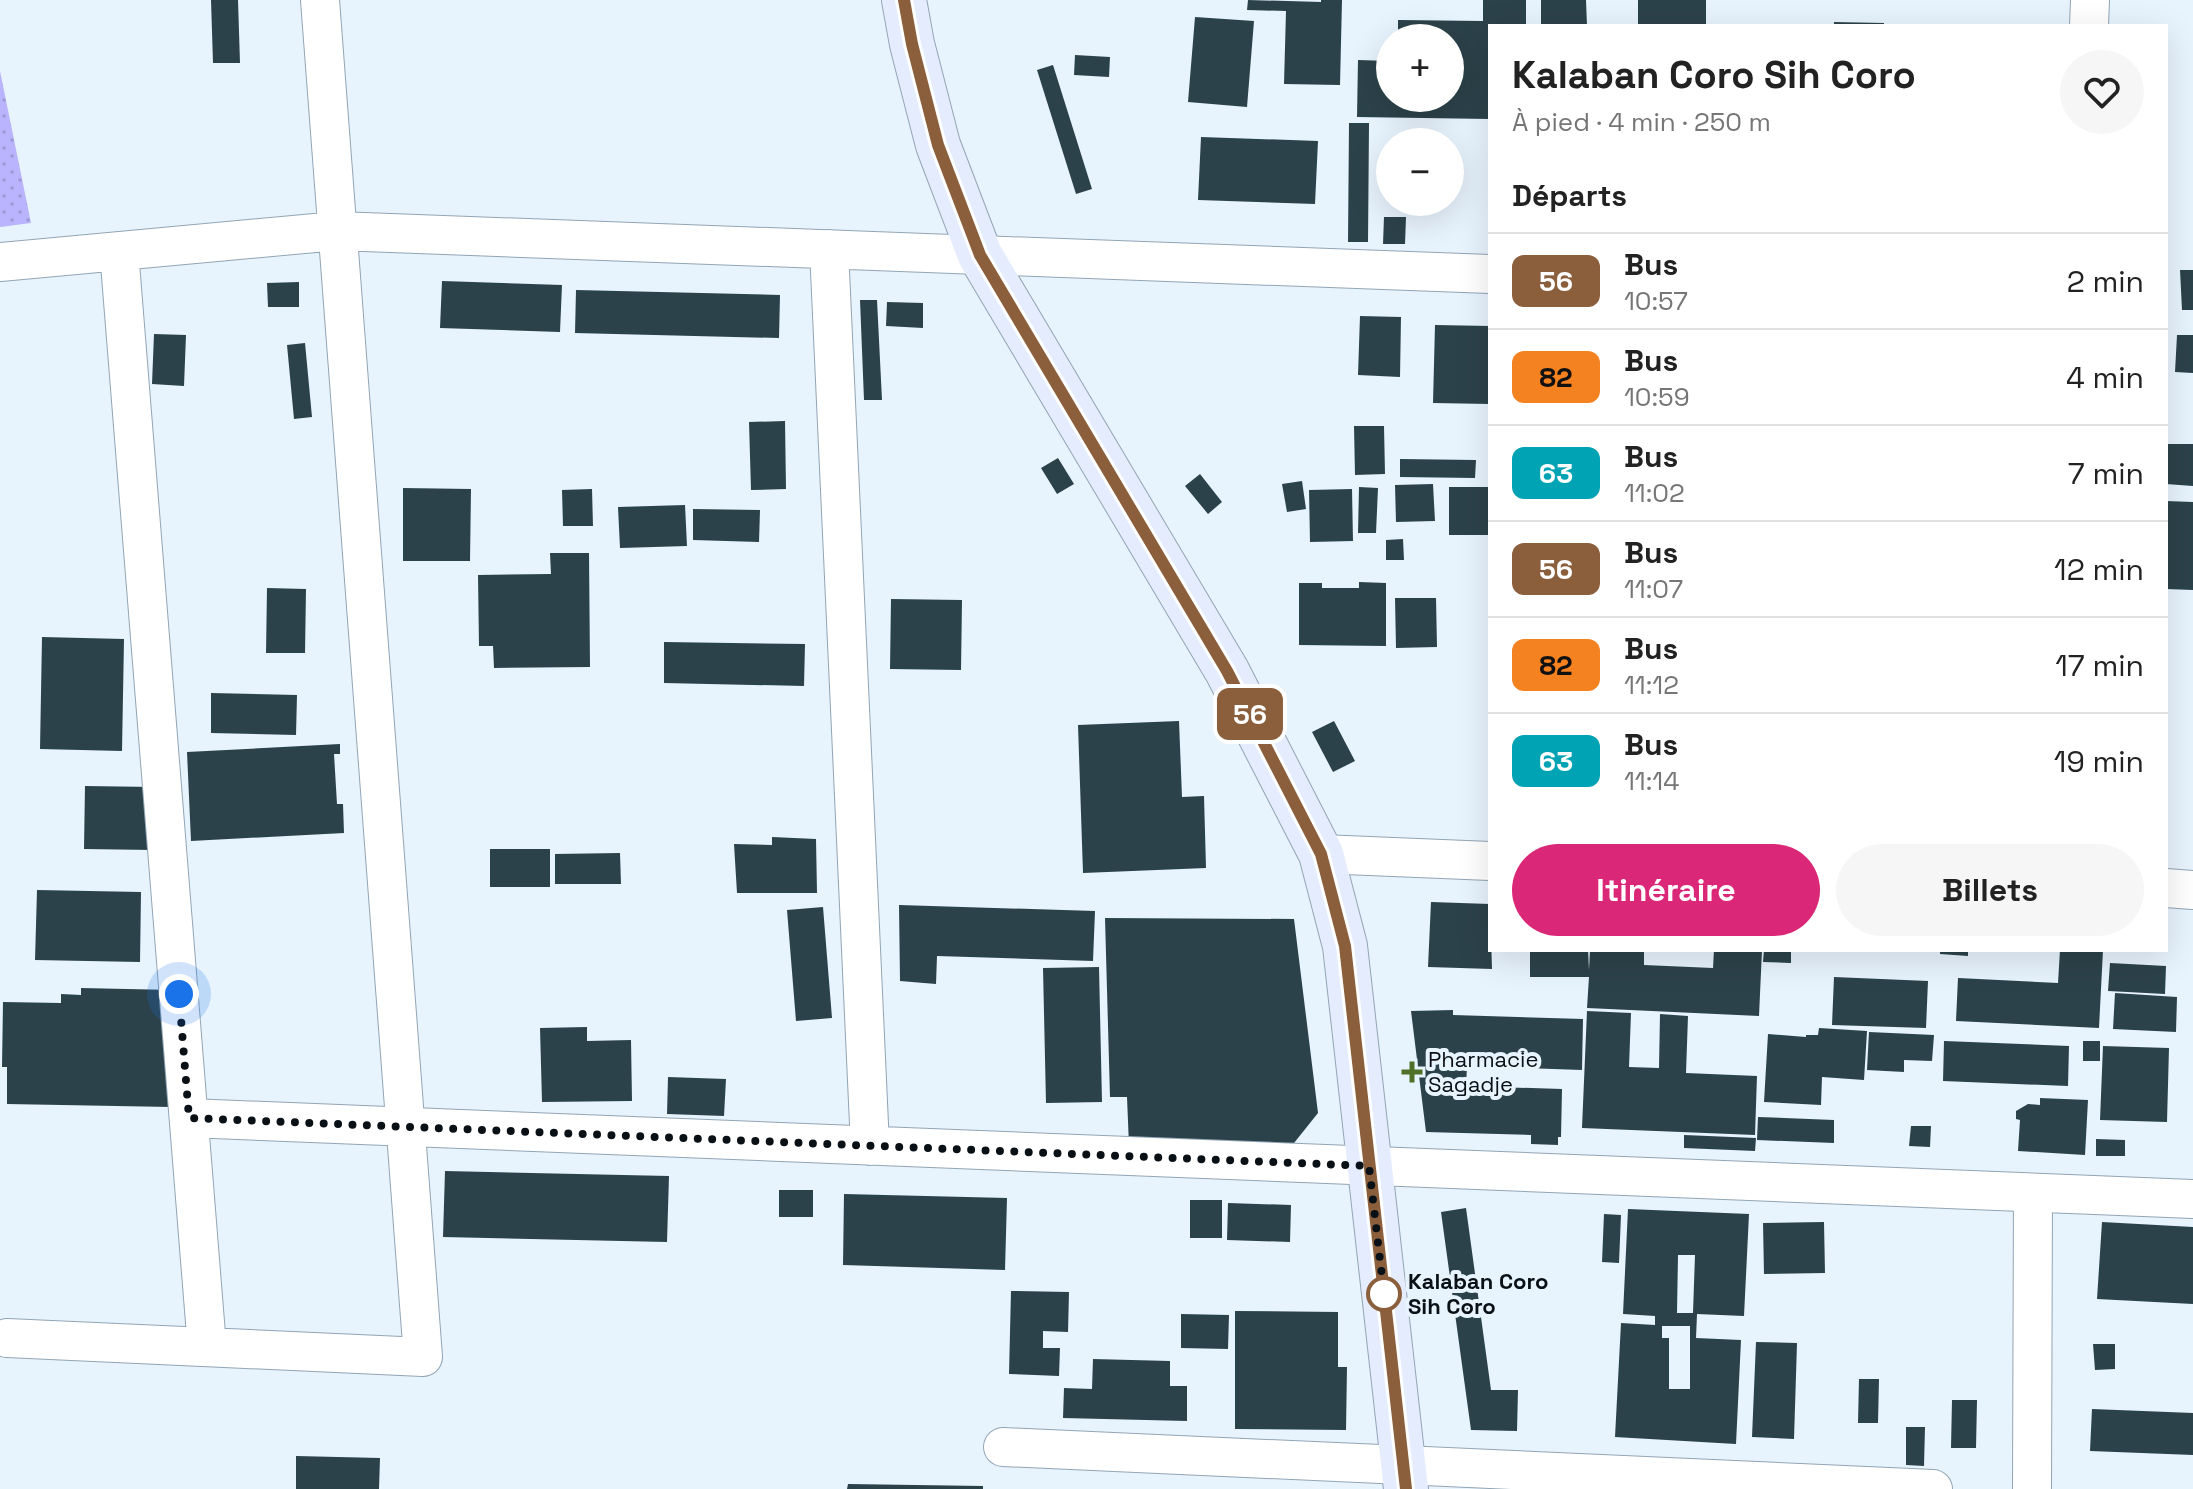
<!DOCTYPE html>
<html lang="fr">
<head>
<meta charset="utf-8">
<style>
	:root { --surface:#fff; --page:#f6f6f6; --text:#222; --muted:#767676; --line:#e0e0e0; --accent:#db2777 }
	body { margin:0; font-family:"Space Grotesk",sans-serif; background:var(--page); color:var(--text); height:100vh; display:flex; flex-direction:column; font-size:30px; white-space:nowrap }
	* { box-sizing:border-box; margin:0 }
	p { font-size:26px; color:var(--muted) }
	.icon { flex:none; width:44px; height:44px; fill:none; stroke:currentColor; stroke-width:2; stroke-linecap:round; stroke-linejoin:round }
	.map { position:relative; flex:1; overflow:hidden }
	.details { position:absolute; left:1488px; top:24px; width:680px; height:928px; display:flex; flex-direction:column; background:var(--surface); border-radius:0px; box-shadow:0 8px 32px #0002 }
	.details>* { flex:none }
	.badge { padding:0 16px; border-radius:12px; font-size:28px; line-height:52px }
	.tools { position:absolute; left:1376px; top:24px; display:grid; gap:16px }
	.tools a { display:grid; place-items:center; width:88px; height:88px; border-radius:50%; background:var(--surface); box-shadow:0 8px 32px #0002; font-size:40px }
	.you { position:absolute; width:40px; height:40px; margin:-20px; border:6px solid #fff; border-radius:50%; background:#1a73e8; box-shadow:0 0 0 12px #1a73e833 }
	.map>.badge { position:absolute; translate:-50% -50%; box-shadow:0 0 0 4px #fff }
	h2 { padding:0 24px; font-size:30px; line-height:72px }
	.round { display:grid; place-items:center; flex:none; width:84px; height:84px; border-radius:42px; background:var(--page) }
	.head { display:flex; align-items:center; justify-content:space-between; height:136px; padding:0 24px }
	h1 { font-size:38px; font-weight:800; line-height:60px }
	.primary-button { display:flex; gap:16px; margin-top:auto; padding:16px 24px }
	.primary-button a { flex:1; height:92px; border-radius:48px; background:var(--accent); color:#fff; font-size:32px; font-weight:800; line-height:92px; text-align:center }
	.primary-button a+a { background:var(--page); color:var(--text) }
	ul { padding:0; list-style:none }
	li { display:flex; align-items:center; gap:24px; height:96px; padding:0 24px; border-top:2px solid var(--line) }
	li div { flex:1 }
	li b { display:block; font-size:30px }
	li em { font-style:normal }
	li .badge { min-width:88px; font-weight:700; text-align:center }
	.map>svg:first-child { display:block }
	.garden { fill:url(#garden-dots) }
	.building { fill:#2c424a; fill-rule:evenodd }
	.lines { fill:none; stroke-linecap:round; stroke-linejoin:round }
	.minor-casing { stroke:#92a5b4; stroke-width:40 }
	.secondary-casing { stroke:#92a5b4; stroke-width:46 }
	.minor { stroke:#fff; stroke-width:38 }
	.secondary { stroke:#e4ecfd; stroke-width:44 }
	.line-casing { stroke:#fff; stroke-width:18 }
	.line { stroke:#8b5e3c; stroke-width:12 }
	.walk { stroke:#091016; stroke-width:8; stroke-dasharray:0 14.4 }
	.poi-dot { fill:#4e7027; stroke:#e7f3fd; stroke-width:3 }
	.stop-dot { fill:#fff; stroke:#8b5e3c; stroke-width:4 }
	.labels { text-anchor:middle; dominant-baseline:central; stroke-width:8; stroke-linejoin:round; paint-order:stroke }
	.poi-label { font-size:22px; fill:#091016; stroke:#e7f3fd; text-anchor:start }
	.stop-label { font-size:22px; font-weight:bold; fill:#091016; stroke:#e7f3fd; text-anchor:start }
</style>
</head>
<body>
<div class="map">
<svg width="2193" height="1489" viewBox="0 0 2193 1489">
	<defs>
		<pattern id="garden-dots" width="8" height="8" patternUnits="userSpaceOnUse" patternTransform="scale(2)"><rect width="8" height="8" fill="#b9b4fd"/><path d="M2 2h.1M6 6h.1" fill="none" stroke="#9e9ad8" stroke-width="1.8" stroke-linecap="round"/></pattern>
	</defs>
	<rect width="100%" height="100%" fill="#e7f3fd"/>
	<path class="garden" d="M0 71 31 223 0 227Z"/>
	<path class="building" d="M211 0H238L240 63H213Z
		M1248 0 1321 2V0H1342L1340 85 1284 84 1286 11 1247 10Z
		M1483 0H1526V26H1490V119L1357 117 1358 60 1390 61V98H1450V38H1398V20L1483 21Z
		M1541 0H1586L1587 26H1541Z
		M1638 0H1706V26H1638Z
		M1195 17 1254 21 1247 107 1188 102Z
		M1834 22 1884 23V26H1834Z
		M1075 55 1110 57 1109 77 1074 75Z
		M1053 65 1092 189 1076 194 1037 70Z
		M1349 123H1369L1368 242H1348Z
		M1201 137 1318 141 1315 204 1198 200Z
		M1384 217H1406L1405 244H1383Z
		M2180 270H2193V310H2182Z
		M442 281 562 285 560 332 440 328Z
		M299 282V307H268L267 283Z
		M576 290 780 295 779 338 575 333Z
		M860 300H877L882 400H864Z
		M887 302 923 303V328L886 326Z
		M1360 316 1401 317 1400 377 1358 375Z
		M1435 325 1490 326V404L1433 403Z
		M154 334 186 335 184 386 152 384Z
		M2177 335H2193V373L2175 372Z
		M305 343 312 417 294 419 287 345Z
		M785 421 786 489 751 490 749 422Z
		M1354 426H1384L1385 474 1355 475Z
		M2166 444H2193V486L2166 484Z
		M1058 458 1074 484 1057 494 1041 468Z
		M1400 459 1476 460 1475 478 1400 477Z
		M1200 474 1222 502 1208 514 1185 486Z
		M1302 481 1306 509 1287 512 1282 484Z
		M1433 484 1435 521 1396 522 1395 485Z
		M1359 487 1378 488 1376 533H1358Z
		M1449 487H1490V535H1449Z
		M403 488 471 489 470 561H403Z
		M592 489 593 526H563L562 490Z
		M1352 489 1353 541 1310 542 1309 490Z
		M2166 501 2193 502V590L2166 589Z
		M685 505 687 546 620 548 618 507Z
		M693 509 760 510 759 542 693 540Z
		M1403 539 1404 560H1386V540Z
		M550 553H589L590 667 494 668 493 646H479L478 575 551 574Z
		M1359 582 1386 583V646L1299 645V583H1322V588H1359Z
		M267 588 306 589 305 653H266Z
		M1395 598H1436L1437 647 1396 648Z
		M891 599 962 600 961 670 890 669Z
		M42 637 124 639 122 751 40 749Z
		M664 642 805 644 804 686 664 683Z
		M211 693 297 695 296 735 211 733Z
		M1179 721 1182 797 1204 796 1206 868 1083 873 1078 725Z
		M1334 721 1355 761 1333 772 1312 732Z
		M340 744V754H334L337 804H343L344 833 191 841 187 752Z
		M85 786 154 787 152 850 84 849Z
		M772 837 816 839 817 893H737L734 844 772 845Z
		M490 849H550V887H490Z
		M620 853 621 884H555V854Z
		M37 890 141 892 140 962 35 960Z
		M1431 902 1490 904 1492 969 1428 967Z
		M899 905 1095 911 1093 961 937 956 936 984 900 981Z
		M823 907 832 1018 796 1021 787 910Z
		M1105 918 1294 919 1318 1113 1290 1148 1129 1146 1127 1097H1110Z
		M1588 950 1589 970 1590 950H1644V965L1713 968 1714 950H1762L1759 1016 1587 1008 1589 977H1530V951Z
		M1764 950H1791V963L1763 962Z
		M1940 950H1968V956L1940 954Z
		M2060 950H2103L2099 1028 1956 1021 1958 978 2058 983Z
		M2110 963 2166 966 2165 994 2108 991Z
		M1099 967 1102 1102 1046 1103 1043 968Z
		M1834 977 1928 981 1926 1028 1832 1025Z
		M81 988 173 990 171 1107 7 1104V1067H2L3 1002 61 1003V994L81 995Z
		M2115 993 2177 997 2176 1032 2113 1029Z
		M1453 1010V1015L1583 1019 1582 1070 1467 1066 1466 1086 1562 1089 1561 1137H1558V1145L1531 1144V1135L1426 1132 1411 1011Z
		M1587 1011 1631 1013 1629 1067 1659 1068 1660 1014 1688 1016 1686 1073 1757 1076 1755 1135 1582 1128Z
		M587 1027V1041L631 1040 632 1101 542 1102 540 1028Z
		M1819 1028 1867 1031 1864 1080 1822 1077 1821 1105 1764 1102 1768 1034 1806 1037V1035H1818Z
		M1869 1032 1934 1035 1932 1061 1904 1060V1072L1867 1070Z
		M1944 1041 2069 1046 2068 1086 1943 1081Z
		M2083 1041H2100V1061H2083Z
		M2103 1046 2169 1048 2167 1122 2100 1120Z
		M668 1077 726 1079 724 1116 667 1114Z
		M2040 1098 2088 1100 2085 1155 2018 1151 2020 1120 2016 1119V1111L2028 1104 2040 1105Z
		M1758 1117 1834 1120V1143L1757 1140Z
		M1911 1126H1931L1930 1147 1909 1146Z
		M1684 1135 1756 1138 1755 1151 1684 1148Z
		M2096 1139 2125 1140V1156H2096Z
		M445 1171 669 1176 667 1242 443 1237Z
		M779 1190H813V1217H779Z
		M844 1194 1007 1198 1005 1270 843 1265Z
		M1190 1200H1222V1238H1190Z
		M1228 1203 1291 1205 1290 1242 1227 1240Z
		M1466 1208 1491 1390H1518L1517 1431 1471 1430 1441 1212Z
		M1628 1209 1749 1214 1744 1316 1697 1314 1696 1338 1741 1340 1736 1444 1615 1437 1621 1323 1655 1325V1316L1623 1314ZM1678 1255H1695L1693 1313H1677ZM1662 1326H1690V1389H1669V1338H1662Z
		M1604 1214 1621 1215 1619 1263 1602 1262Z
		M1824 1222 1825 1273 1764 1274 1763 1223Z
		M2102 1222 2193 1227V1304L2097 1299Z
		M1011 1291 1069 1292 1068 1332 1043 1331V1348H1060L1059 1376 1009 1374Z
		M1235 1311 1338 1312V1367H1347L1346 1430 1235 1429Z
		M1181 1314 1229 1315 1228 1349 1181 1348Z
		M1756 1342 1797 1343 1794 1439 1752 1437Z
		M2093 1344H2115V1369L2095 1370Z
		M1093 1359 1170 1361V1386H1187V1421L1063 1418 1064 1388 1092 1389Z
		M1859 1379H1879L1878 1423H1858Z
		M1952 1400H1977L1976 1448H1951Z
		M2092 1409 2193 1413V1455L2090 1451Z
		M1906 1427H1925L1924 1466 1906 1465Z
		M296 1456 380 1458 379 1489H296Z
		M848 1484 983 1486V1489H847Z"/>
	<g class="lines">
		<defs>
			<path id="minor" d="M2089 26 2090 0
				M829 249 870 1146
				M119 251 207 1347
				M0 262 337 231 1490 274
				M1321 854 1490 861
				M2166 888 2193 890
				M189 1118 2193 1199
				M7 1338 423 1357 320 0
				M1003 1447 1933 1489
				M2032 1489 2033 1193"/>
			<path id="secondary" d="M904 0 912 44 938 145 980 255 1227 671 1321 854 1345 946 1406 1489"/>
		</defs>
		<use href="#minor" class="minor-casing"/>
		<use href="#secondary" class="secondary-casing"/>
		<use href="#minor" class="minor"/>
		<use href="#secondary" class="secondary"/>
	</g>
	<g class="lines">
		<defs>
			<path id="line" d="M904 0 912 44 938 145 980 255 1227 671 1321 854 1345 946 1406 1489"/>
		</defs>
		<use href="#line" class="line-casing"/>
		<use href="#line" class="line"/>
		<path class="walk" d="M179 994 189 1118 1369 1166 1384 1294"/>
	</g>
	<path class="poi-dot" d="M1408 1060h8v8h8v8h-8v8h-8v-8h-8v-8h8z"/>
	<circle class="stop-dot" cx="1384" cy="1294" r="16"/>
	<g class="labels">
		<g class="poi-label">
			<text x="1428" y="1059">Pharmacie<tspan x="1428" dy="25">Sagadje</tspan></text>
		</g>
		<g class="stop-label">
			<text x="1408" y="1281">Kalaban Coro<tspan x="1408" dy="25">Sih Coro</tspan></text>
		</g>
	</g>
</svg>
<div class="tools">
<a>+</a>
<a>−</a>
</div>
<div class="you" style="left:179px;top:994px"></div>
<b class="badge" style="left:1250px;top:714px;background:#8b5e3c;color:#fff">56</b>
<section class="details">
<div class="head"><div><h1>Kalaban Coro Sih Coro</h1><p>À pied · 4 min · 250 m</p></div><a class="round"><svg class="icon" aria-label="heart" viewBox="0 0 24 24"><path d="M12 20l-8-8c-3-5 5-10 8-4 3-6 11-1 8 4z"/></svg></a></div>
<h2>Départs</h2>
<ul>
<li><span class="badge" style="background:#8b5e3c;color:#fff">56</span><div><b>Bus</b><p>10:57</p></div><em>2 min</em></li>
<li><span class="badge" style="background:#f58220;color:#111">82</span><div><b>Bus</b><p>10:59</p></div><em>4 min</em></li>
<li><span class="badge" style="background:#00a3b4;color:#fff">63</span><div><b>Bus</b><p>11:02</p></div><em>7 min</em></li>
<li><span class="badge" style="background:#8b5e3c;color:#fff">56</span><div><b>Bus</b><p>11:07</p></div><em>12 min</em></li>
<li><span class="badge" style="background:#f58220;color:#111">82</span><div><b>Bus</b><p>11:12</p></div><em>17 min</em></li>
<li><span class="badge" style="background:#00a3b4;color:#fff">63</span><div><b>Bus</b><p>11:14</p></div><em>19 min</em></li>
</ul>
<div class="primary-button"><a>Itinéraire</a><a>Billets</a></div>
</section>
</div>
</body>
</html>
